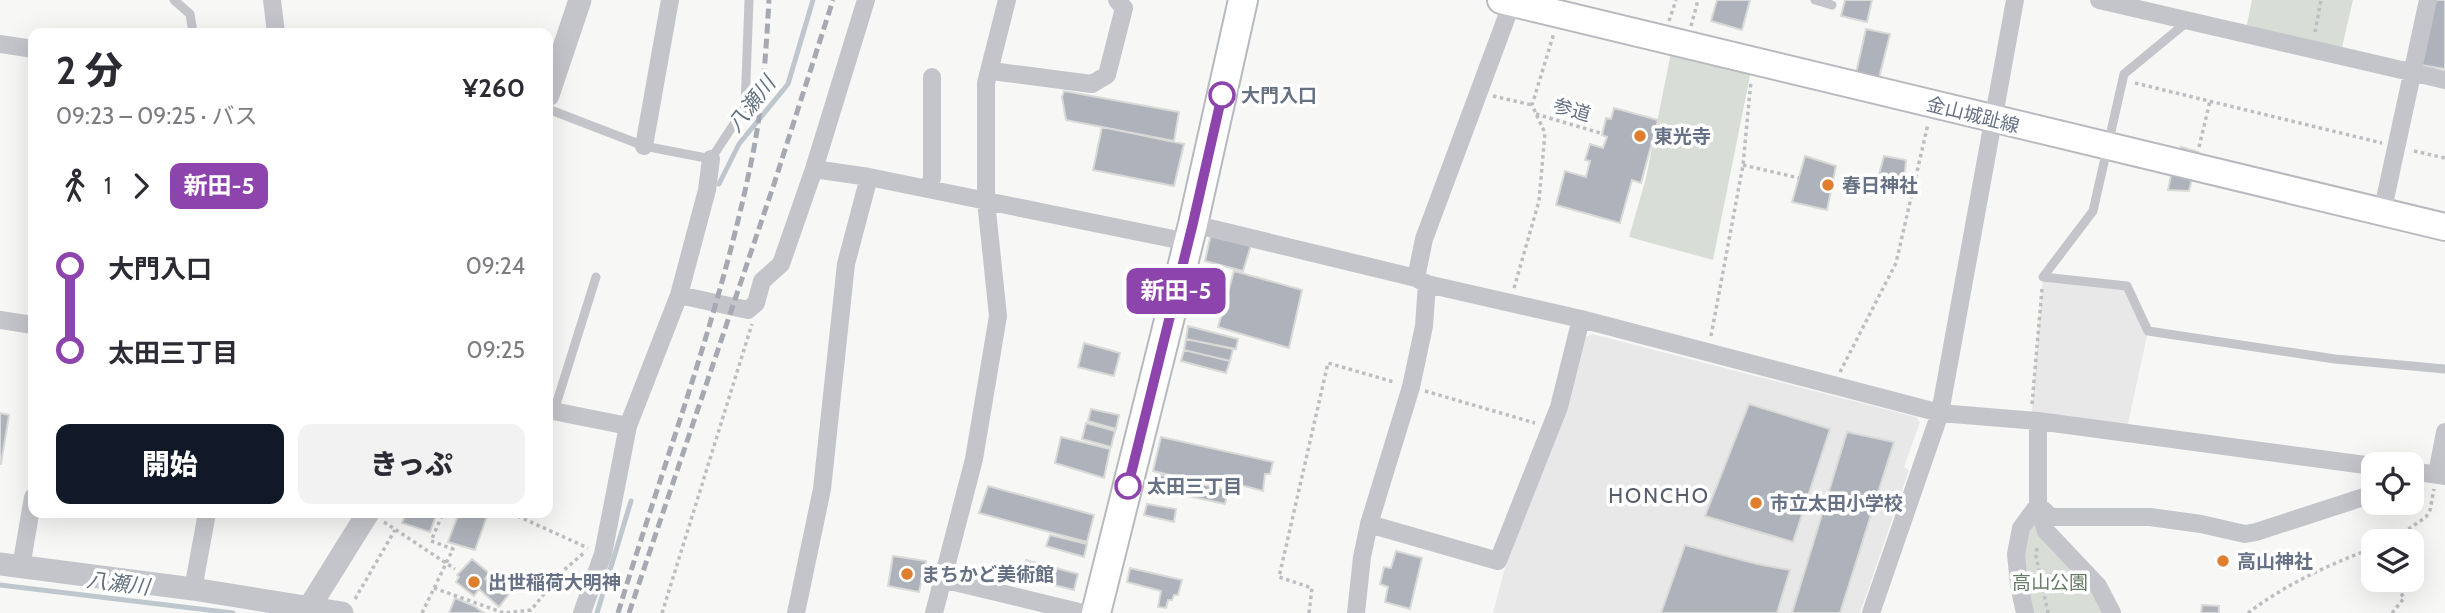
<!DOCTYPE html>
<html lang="ja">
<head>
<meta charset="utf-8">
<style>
	:root { --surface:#fff; --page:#f2f2f3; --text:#2b2b33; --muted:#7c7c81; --accent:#111827 }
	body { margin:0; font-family:Cabin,"Noto Sans JP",sans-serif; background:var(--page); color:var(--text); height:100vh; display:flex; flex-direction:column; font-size:26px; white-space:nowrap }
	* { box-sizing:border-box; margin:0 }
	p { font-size:23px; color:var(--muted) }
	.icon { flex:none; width:38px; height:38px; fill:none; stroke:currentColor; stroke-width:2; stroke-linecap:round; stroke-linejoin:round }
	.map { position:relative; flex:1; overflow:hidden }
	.side { position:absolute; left:28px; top:28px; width:525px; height:490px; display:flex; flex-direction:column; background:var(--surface); border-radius:14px; box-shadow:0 7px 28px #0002 }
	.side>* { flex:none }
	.badge { padding:0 14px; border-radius:10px; font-size:24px; line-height:46px }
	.tools { position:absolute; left:2361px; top:452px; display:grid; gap:14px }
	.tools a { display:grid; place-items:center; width:63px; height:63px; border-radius:14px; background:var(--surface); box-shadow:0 7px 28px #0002; font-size:35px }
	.map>.badge { position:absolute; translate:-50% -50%; box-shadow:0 0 0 4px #fff }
	.legs { display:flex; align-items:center; gap:10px; height:77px; padding:0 28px; font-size:23px }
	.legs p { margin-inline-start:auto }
	.summary { display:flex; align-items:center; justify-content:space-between; height:119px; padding:0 28px }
	h1 { font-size:38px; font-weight:800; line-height:52px }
	.primary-button { display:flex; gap:14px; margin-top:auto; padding:14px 28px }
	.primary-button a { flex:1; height:80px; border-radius:14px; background:var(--accent); color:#fff; font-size:28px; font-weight:800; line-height:80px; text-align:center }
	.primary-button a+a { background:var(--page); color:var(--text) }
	ul { padding:0 28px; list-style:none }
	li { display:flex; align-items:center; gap:24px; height:84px; font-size:26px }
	li i { display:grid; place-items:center; width:10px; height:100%; margin:0 9px; background:currentColor }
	li i::after { content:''; width:18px; height:18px; margin:-9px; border:5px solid; border-radius:50%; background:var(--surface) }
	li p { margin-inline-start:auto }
	li:first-child i { background:linear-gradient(#0000 50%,currentColor 0) }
	li:last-child i { background:linear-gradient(currentColor 50%,#0000 0) }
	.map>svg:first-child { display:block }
	.built { fill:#e8e8e8 }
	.green { fill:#d8ded6 }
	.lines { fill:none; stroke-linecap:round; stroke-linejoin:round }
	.stream { stroke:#bfc7ce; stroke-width:5 }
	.building { fill:#aeb2ba; stroke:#d9d9d7; stroke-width:2 }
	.secondary-casing { stroke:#b8bac0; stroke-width:30 }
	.primary-casing { stroke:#b6b9be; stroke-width:32 }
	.path { stroke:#bdbec1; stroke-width:3.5; stroke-dasharray:3.5 3.5; stroke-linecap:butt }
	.service { stroke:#c3c5ca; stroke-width:9 }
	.minor { stroke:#c3c5ca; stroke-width:18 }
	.tertiary { stroke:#c3c5ca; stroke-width:23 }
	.secondary { stroke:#fff; stroke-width:26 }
	.primary { stroke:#fff; stroke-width:28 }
	.rail { stroke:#a6a9b1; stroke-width:5; stroke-dasharray:10 5; stroke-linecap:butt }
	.line-1-casing { stroke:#fff; stroke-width:16 }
	.line-1 { stroke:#8e44ad; stroke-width:10 }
	.stop-1-dot { fill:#fff; stroke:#8e44ad; stroke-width:3.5 }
	.poi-dot { fill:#df7e2d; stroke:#fff; stroke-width:2.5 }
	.labels { text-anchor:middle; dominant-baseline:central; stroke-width:7; stroke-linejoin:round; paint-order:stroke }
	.stop-label { font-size:19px; font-weight:bold; fill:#677185; stroke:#fff; text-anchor:start }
	.street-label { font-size:19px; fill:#677185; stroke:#fff }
	.poi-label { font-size:19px; font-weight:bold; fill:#677185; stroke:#fff; text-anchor:start }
	.park-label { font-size:19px; fill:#667c66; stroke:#fff }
	.water-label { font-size:21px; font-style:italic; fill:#637381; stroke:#fff }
	.neighbourhood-label { font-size:21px; letter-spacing:2px; fill:#555c6a; stroke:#fff }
</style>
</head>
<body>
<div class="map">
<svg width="2445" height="613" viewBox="0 0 2445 613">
	<rect width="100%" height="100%" fill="#f7f8f5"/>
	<path class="built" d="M2043 277 2127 286 2148 331 2126 433 2031 421Z
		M1592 334 1916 417 1920 422 1904 467 1909 470 1860 613H1493L1504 571 1564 410 1582 339Z"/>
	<path class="green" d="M2252 0H2353L2340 56 2245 34Z
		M1673 42 1753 61 1713 260 1629 237 1646 178Z
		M2038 505 2110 613H2025L2021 528Z"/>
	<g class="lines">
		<path class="stream" d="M719 184 739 144 788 84 813 0
			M0 585 233 613
			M597 613 631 501"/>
	</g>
	<path class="building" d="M1717 0H1750L1742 30 1711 21Z
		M1845 0H1872L1867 22 1841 16Z
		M2428 0H2445V69L2415 64Z
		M1866 29 1890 34 1879 78 1856 73Z
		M1064 91 1179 112 1174 141 1066 120 1062 97Z
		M1614 108 1658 120 1641 183 1632 180 1620 223 1556 205 1565 171 1586 177 1590 161 1585 160 1590 144 1603 148 1607 137 1602 135 1606 118 1611 119Z
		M1102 127 1184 144 1174 186 1093 170Z
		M2181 147 2198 152 2195 160 2191 158 2186 179H2192L2189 191 2168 190 2171 175 2181 177 2185 157 2180 156Z
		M1805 156 1836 166 1827 210 1792 202Z
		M1884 156 1906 160 1904 183 1877 182Z
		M1211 234 1251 245 1243 271 1205 261Z
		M1234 271 1302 290 1289 348 1218 327Z
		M1188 326 1238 339 1236 349 1186 339Z
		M1186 339 1233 349 1230 361 1184 350Z
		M1084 343 1120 353 1114 376 1078 367Z
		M1184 350 1230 361 1226 373 1181 361Z
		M1749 404 1830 429 1793 542 1705 516Z
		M1091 409 1119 415 1116 429 1088 421Z
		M0 413 9 415 1 464H0Z
		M1086 423 1115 431 1111 447 1082 439Z
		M1847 432 1894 442 1840 613H1792Z
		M1061 437 1110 449 1104 478 1055 463Z
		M1161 437 1273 462 1270 474H1265L1263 491 1211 477 1209 484 1153 471Z
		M1156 474 1228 490 1225 504 1152 488Z
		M988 486 1094 515 1087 542 979 513Z
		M1147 504 1176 509 1174 522 1144 515Z
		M406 513H437L430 532 402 523Z
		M459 513H477L487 516 475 550 448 542Z
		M1050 535 1087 544 1084 557 1046 546Z
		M1685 545 1757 564 1790 570 1777 613H1661Z
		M1396 551 1422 558 1410 609 1385 602 1388 587 1380 584 1384 567 1391 568Z
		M893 556 926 561 919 592 888 586Z
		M472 559 489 573 485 579 509 594 499 607 479 589 474 596 456 582 459 577 457 575Z
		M1026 560 1078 574 1074 590 1022 577Z
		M1130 568 1182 580 1178 595H1174L1172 600H1168L1166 608 1158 607 1161 591 1127 582Z
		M455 598 474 606 484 613H449Z
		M2202 605 2219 606V613H2201Z"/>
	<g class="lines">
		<defs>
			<path id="secondary" d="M1501 0 2445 227"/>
			<path id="primary" d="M1096 613 1193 224 1243 0"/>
		</defs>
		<use href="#secondary" class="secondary-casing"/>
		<use href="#primary" class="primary-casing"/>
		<path class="path" d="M1669 21 1676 0
			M1691 26 1698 0
			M2315 32 2321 0
			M2135 83 2382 143
			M1493 96 1532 105
			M1536 114 1600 133
			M2199 147 2210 101
			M2414 151 2445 158
			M1743 165 1799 178
			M1514 288 1539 201 1545 133 1532 105 1554 33
			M1711 336 1743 165 1751 81
			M1840 372 1896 263 1928 124
			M1425 391 1535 423
			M2032 404 2042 289
			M511 513 588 548
			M384 522 455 569
			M2391 541 2426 517 2430 510 2434 489
			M2037 548 2036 556 2048 613
			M434 588 504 613 531 610 563 571 585 552
			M355 599 395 530
			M422 613 453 549 431 541 443 513
			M662 613 752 324
			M1309 613 1312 588 1279 577 1328 363 1394 382
			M2248 613C2286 584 2328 565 2373 548
			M2392 613 2404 598 2392 579"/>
		<path class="service" d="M174 0 190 14 193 33
			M1815 0 1832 5
			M2187 22 2124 74 2093 211 2043 277 2127 286 2148 331 2335 359 2445 369
			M548 109 644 146 711 159 745 107 749 0
			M554 411 596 277"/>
		<path class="minor" d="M272 0 276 33
			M2099 0 2445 80
			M0 44 33 49
			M990 68 999 72 1092 84 1107 75 1124 8 1117 0
			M644 146 670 0
			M814 169 869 177 1188 242
			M928 189 932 178V77
			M2382 213 2428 0
			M1193 224 1416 278 1427 284 1581 319 1940 413 2038 421 2373 466
			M1416 278 1424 239 1513 0
			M679 295 748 310 756 303 762 281 781 264 814 169 866 0
			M0 320 33 325
			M548 410 628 426
			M2412 471 2445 476
			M2437 474 2445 432
			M2038 505 2051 517H2150L2201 524 2245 534 2256 532 2373 494
			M2038 505 2046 531 2098 586 2112 613
			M1369 524 1498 561 1559 407 1581 319
			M21 567 33 497
			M942 579 1083 613
			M193 589 207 513
			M582 613 603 554 628 426 679 295 707 190 711 159
			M796 613 822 489 846 264 869 177
			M934 613 974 459 998 316 986 201V83L1007 0
			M1356 613 1362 557 1369 524 1411 387 1424 326 1427 284
			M1871 613 1940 413 2015 0
			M2025 613 2019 585 2016 554 2021 528 2038 505V421"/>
		<path class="tertiary" d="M548 95 580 0
			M0 564 193 589 342 613
			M310 606 368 513"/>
		<use href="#secondary" class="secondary"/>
		<use href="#primary" class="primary"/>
		<path class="rail" d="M618 613C664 461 722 310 753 153 763 103 766 51 769 0
			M629 613 774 184 833 0"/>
	</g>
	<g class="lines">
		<defs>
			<path id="line-1" d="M1128 486 1193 223 1222 95"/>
		</defs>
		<use href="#line-1" class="line-1-casing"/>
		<use href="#line-1" class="line-1"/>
	</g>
	<g class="stop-1-dot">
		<circle cx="1222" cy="95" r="12"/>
		<circle cx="1128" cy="486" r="12"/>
	</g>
	<g class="poi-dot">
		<circle cx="1640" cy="136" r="7"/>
		<circle cx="1828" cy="185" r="7"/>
		<circle cx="1756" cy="503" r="7"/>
		<circle cx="2223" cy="561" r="7"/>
		<circle cx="907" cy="574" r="7"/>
		<circle cx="474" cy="582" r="7"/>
	</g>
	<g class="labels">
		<g class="stop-label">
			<text x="1241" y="95">大門入口</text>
			<text x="1147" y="486">太田三丁目</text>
		</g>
		<g class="street-label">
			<text transform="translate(1572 110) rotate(16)">参道</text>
			<text transform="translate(1973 115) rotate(14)">金山城趾線</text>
		</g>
		<g class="poi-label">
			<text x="1654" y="136">東光寺</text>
			<text x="1842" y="185">春日神社</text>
			<text x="1770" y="503">市立太田小学校</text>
			<text x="2237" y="561">高山神社</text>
			<text x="921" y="574">まちかど美術館</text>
			<text x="488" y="582">出世稲荷大明神</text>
		</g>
		<g class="park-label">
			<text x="2050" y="582">高山公園</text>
		</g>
		<g class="water-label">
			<text transform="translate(751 104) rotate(-52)">八瀬川</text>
			<text transform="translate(118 583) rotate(7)">八瀬川</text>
		</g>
		<g class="neighbourhood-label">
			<text x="1659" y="495">HONCHO</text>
		</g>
	</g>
</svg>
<div class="tools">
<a><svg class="icon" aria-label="locate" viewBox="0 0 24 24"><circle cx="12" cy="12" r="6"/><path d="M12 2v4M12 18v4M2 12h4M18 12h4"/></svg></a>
<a><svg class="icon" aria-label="layers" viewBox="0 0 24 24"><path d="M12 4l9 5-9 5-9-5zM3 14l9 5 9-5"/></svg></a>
</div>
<b class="badge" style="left:1176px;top:291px;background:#8e44ad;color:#fff">新田-5</b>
<section class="side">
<div class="summary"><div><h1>2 分</h1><p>09:23 – 09:25 · バス</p></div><b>¥260</b></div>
<div class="legs"><svg class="icon" aria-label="walk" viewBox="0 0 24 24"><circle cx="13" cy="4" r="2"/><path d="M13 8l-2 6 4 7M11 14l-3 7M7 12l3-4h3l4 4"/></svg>1<svg class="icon" aria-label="forward" viewBox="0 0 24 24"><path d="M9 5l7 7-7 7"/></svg><b class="badge" style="background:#8e44ad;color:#fff">新田-5</b></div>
<ul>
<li><i style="color:#8e44ad"></i><b>大門入口</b><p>09:24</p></li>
<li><i style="color:#8e44ad"></i><b>太田三丁目</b><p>09:25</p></li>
</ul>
<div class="primary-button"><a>開始</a><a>きっぷ</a></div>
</section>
</div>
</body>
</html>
